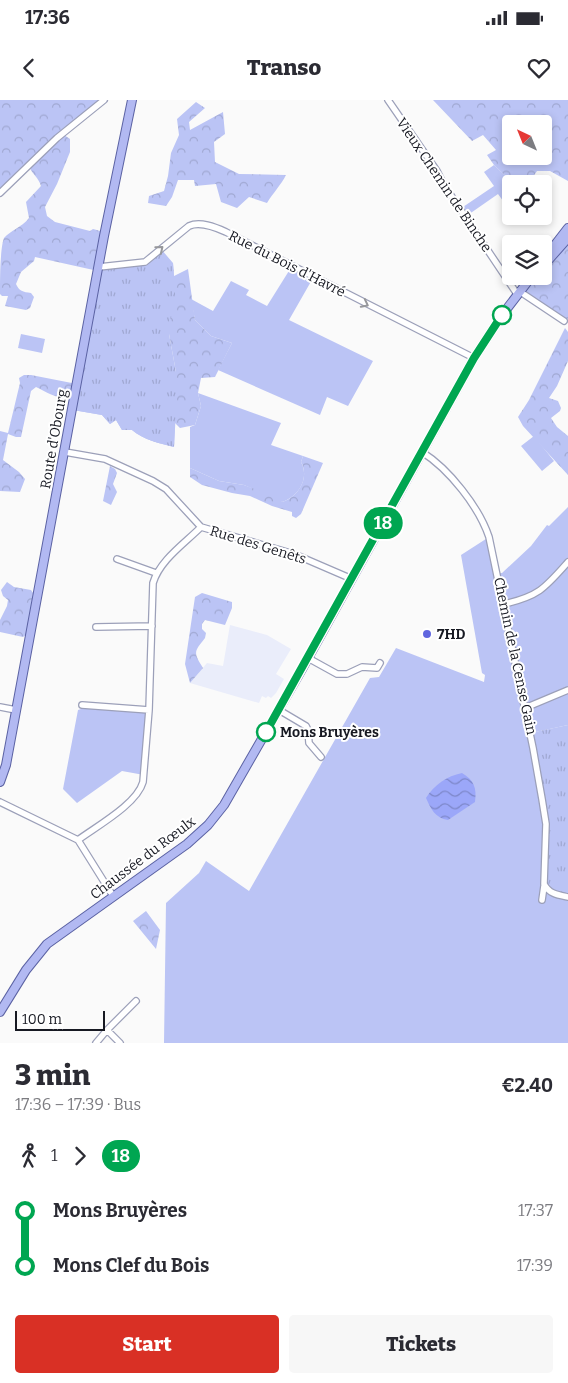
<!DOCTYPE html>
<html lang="en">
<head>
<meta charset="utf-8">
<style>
	:root { --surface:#fff; --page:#f7f7f7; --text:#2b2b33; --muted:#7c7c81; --accent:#d93025 }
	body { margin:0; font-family:Bitter,serif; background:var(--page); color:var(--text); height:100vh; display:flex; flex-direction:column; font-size:19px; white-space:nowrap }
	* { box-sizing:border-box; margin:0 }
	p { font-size:16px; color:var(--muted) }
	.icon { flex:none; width:28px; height:28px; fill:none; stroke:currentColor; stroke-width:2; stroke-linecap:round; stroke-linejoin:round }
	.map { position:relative; height:943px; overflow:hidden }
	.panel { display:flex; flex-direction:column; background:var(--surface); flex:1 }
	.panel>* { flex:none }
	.badge { padding:0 10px; border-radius:16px; font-size:18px; line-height:32px }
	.needle { width:32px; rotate:317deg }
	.fabs { position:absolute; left:502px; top:15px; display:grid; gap:10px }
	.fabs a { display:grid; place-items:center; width:50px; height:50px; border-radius:5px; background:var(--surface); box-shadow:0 2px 8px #0003; font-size:25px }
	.scale { position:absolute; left:15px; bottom:12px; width:90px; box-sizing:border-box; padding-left:5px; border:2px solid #171922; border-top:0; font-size:14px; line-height:18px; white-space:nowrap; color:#171922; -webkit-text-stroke:4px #fff; paint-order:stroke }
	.map>.badge { position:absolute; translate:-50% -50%; box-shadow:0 0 0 2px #fff }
	.legs { display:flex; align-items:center; gap:8px; height:55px; padding:0 15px; font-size:16px }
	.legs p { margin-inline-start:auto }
	.overview { display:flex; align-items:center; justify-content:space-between; height:85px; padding:0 15px }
	h1 { font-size:28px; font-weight:800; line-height:38px }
	.action { display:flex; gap:10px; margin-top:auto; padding:10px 15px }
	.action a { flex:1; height:58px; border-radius:5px; background:var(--accent); color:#fff; font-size:20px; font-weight:800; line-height:58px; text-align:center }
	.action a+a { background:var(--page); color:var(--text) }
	ul { padding:0 15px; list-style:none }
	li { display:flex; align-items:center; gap:18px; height:55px; font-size:19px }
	li i { display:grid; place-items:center; width:8px; height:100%; margin:0 6px; background:currentColor }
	li i::after { content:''; width:12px; height:12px; margin:-6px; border:4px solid; border-radius:50%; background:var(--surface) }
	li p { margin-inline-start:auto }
	li:first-child i { background:linear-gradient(#0000 50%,currentColor 0) }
	li:last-child i { background:linear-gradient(currentColor 50%,#0000 0) }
	.status { display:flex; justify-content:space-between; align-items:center; height:35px; padding:0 25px; background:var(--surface); direction:ltr }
	.status svg { height:14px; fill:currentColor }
	header { display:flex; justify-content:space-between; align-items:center; height:65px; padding:0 15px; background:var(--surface); font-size:22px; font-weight:800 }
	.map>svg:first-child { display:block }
	.built { fill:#eaedfa }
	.grass { fill:#bbc4f5 }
	.forest { fill:url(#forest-crowns); fill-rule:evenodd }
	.park { fill:url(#park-tufts) }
	.water { fill:url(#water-waves) }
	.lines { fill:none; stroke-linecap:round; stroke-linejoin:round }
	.minor-casing { stroke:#9ca0b9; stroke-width:8 }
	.major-casing { stroke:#5b62a3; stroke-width:10 }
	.minor { stroke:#fff; stroke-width:5.5 }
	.major { stroke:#b2b9f2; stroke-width:8 }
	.oneway { stroke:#97989c }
	.line-1-casing { stroke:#fff; stroke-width:11 }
	.line-1 { stroke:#00a651; stroke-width:8 }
	.stop-1-dot { fill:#fff; stroke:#00a651; stroke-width:2.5 }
	.poi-dot { fill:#6066df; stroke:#fff; stroke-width:2 }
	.labels { text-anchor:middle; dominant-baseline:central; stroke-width:4; stroke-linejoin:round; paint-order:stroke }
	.street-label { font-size:14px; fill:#171922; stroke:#fff }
	.poi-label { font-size:14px; font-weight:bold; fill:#171922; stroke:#fff; text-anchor:start }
	.stop-label { font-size:14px; font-weight:bold; fill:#171922; stroke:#fff; text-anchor:start }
</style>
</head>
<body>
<div class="status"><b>17:36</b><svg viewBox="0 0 49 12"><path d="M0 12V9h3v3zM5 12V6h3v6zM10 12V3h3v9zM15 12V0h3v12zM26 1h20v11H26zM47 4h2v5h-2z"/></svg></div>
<header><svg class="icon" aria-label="back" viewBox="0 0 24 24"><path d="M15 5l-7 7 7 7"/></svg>Transo<svg class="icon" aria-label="heart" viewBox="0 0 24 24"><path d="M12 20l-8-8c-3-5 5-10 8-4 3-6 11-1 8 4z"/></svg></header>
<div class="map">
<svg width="568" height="943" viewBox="0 0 568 943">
	<defs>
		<pattern id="forest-crowns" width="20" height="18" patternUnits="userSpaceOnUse" patternTransform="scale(1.25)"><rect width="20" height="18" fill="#bbc4f5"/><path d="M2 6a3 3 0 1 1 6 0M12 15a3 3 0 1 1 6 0" fill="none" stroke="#a0a8d2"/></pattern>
		<pattern id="park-tufts" width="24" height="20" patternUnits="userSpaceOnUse" patternTransform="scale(1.25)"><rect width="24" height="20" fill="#bbc4f5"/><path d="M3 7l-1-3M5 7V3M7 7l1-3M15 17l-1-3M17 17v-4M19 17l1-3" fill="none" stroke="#a0a8d2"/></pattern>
		<pattern id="water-waves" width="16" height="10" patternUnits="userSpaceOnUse" patternTransform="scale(1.25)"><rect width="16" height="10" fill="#9ba7f9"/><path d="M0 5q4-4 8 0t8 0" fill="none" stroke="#7d87c9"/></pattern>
	</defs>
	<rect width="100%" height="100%" fill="#fafafa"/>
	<path class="built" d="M230 525 267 535 291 549 276 574 284 579 276 593 271 598 268 596 266 598 262 596 259 603 190 583 207 563 223 566Z"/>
	<path class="grass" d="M494 65 514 84H511V112L498 94 465 117 460 109 494 86 484 72Z
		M292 166 313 178 289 220 373 261 348 306 327 297 320 315 218 270 232 243 211 236 195 220 191 199 213 211 231 181 249 190 246 195 267 206Z
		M21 234 45 239 42 253 18 248Z
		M198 293 281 323 271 345 303 356 301 362C310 379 298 397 282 402L244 385 219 381 190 368V327L195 325 201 306Z
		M534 336 554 361 542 371 521 346Z
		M568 407V625L531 633 568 797V943H164L166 803 199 773 206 761 249 791 370 578 379 577 396 548 484 582 485 575 482 573 461 455 489 437 498 473H502L531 446 547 425 549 426Z
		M82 605 149 610 144 675 122 671 77 703 63 689 78 610 81 609Z"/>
	<path class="forest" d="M0 0H104L64 35 70 39V52L57 84 45 107 47 116 55 122 90 131 93 129 104 132 99 167 173 163 174 176 188 169 195 220 211 236 232 243 215 277 201 278 198 293 201 306 195 325 180 328 175 323 174 347C158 343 144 340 132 330H122L116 320 110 324 102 315 73 310 75 297C62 302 48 293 36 287L31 291 21 337H16L8 334 3 360 19 372 25 379 20 392 0 391V331L8 333 20 283 19 278 24 275H31L77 284 176 272 169 234V221L98 171 35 157 34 161 21 172 16 184C19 191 23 192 31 193L34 197 30 208 26 210 5 206 8 196H2L0 194C0 180 0 148 4 138 11 130 21 128 29 118L26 102 41 86C39 78 32 74 29 66L0 93Z
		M433 0H568V81L550 71H537L528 84H514L494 65 487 55 496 50 483 35 472 41ZM511 24H544V56H511Z
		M196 2 205 8 189 22 190 30 223 12 225 34 214 42 215 62 239 74 286 75C281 85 273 93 267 103L249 97 237 108 221 102 216 84 195 86 194 80H178L172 97 166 106 148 103 149 96 164 91 168 76 171 53 179 35 177 19Z
		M568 138V219L564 221 519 191 533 176H544V165Z
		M565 228 568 232V261L557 286 549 298 558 301 561 308 560 311 551 318 557 327 568 336V375L523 326 518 317 529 300Z
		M303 356 323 363 301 414 296 418 292 416V412L272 406 250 396 232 393 202 385 190 377V368L219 381 244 385 278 398 282 402C298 397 310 378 301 362Z
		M110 366 115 369 117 373 113 384 117 392 111 405 103 401Z
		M7 482 14 487 31 490 33 493 27 534 23 537 0 532V520L7 506 8 500 3 496 1 490Z
		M202 493 232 502V508L225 525 205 520 202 524V529L206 533 205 538C194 552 193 552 203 568L190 583 185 564 195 497Z
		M146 811 160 830 156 849 133 821Z"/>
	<path class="park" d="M161 149 173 163 176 209 169 220V234L176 272 177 292 174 347C158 343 144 340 132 330H122L116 320 110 324 102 315 73 310 99 167 145 162Z
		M568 625V797L547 790 546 724 530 633Z"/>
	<path class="water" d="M462 673C474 680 477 688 475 702L448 720C435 718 431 709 426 698 434 685 447 676 462 673Z"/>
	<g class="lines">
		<defs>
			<path id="minor" d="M388 0 437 71 444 85 517 194
				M0 93 57 38 104 0
				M99 167 145 162 189 126C200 121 215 127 226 132L474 258
				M519 191 564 221
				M65 352 105 359 153 381 166 389 201 427 294 454 352 479
				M422 352C449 369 479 407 489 437L533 648 542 699 546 724 544 784C549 794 558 795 568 797
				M117 459 156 473
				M504 504C539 496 545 488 568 462
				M96 527 152 526
				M308 558 337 574H347L362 567 377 568 380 563
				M82 605 149 610
				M0 607 16 610
				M525 608 568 590
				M279 610 306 626 308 630 309 643 321 657
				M0 702 78 740 113 796
				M78 740C97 726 137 704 143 682L149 610 153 483C160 460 184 444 201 427
				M542 800 544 786
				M96 943 107 930
				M120 943 107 930 136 901"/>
			<path id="major" d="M544 159 568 128
				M544 165 568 138
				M0 682 6 665 104 136 132 0
				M0 912 26 870 47 844 187 744 208 725 224 705 302 569 474 258 502 215 532 176"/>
		</defs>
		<use href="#minor" class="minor-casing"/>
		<use href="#major" class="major-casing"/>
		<use href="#minor" class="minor"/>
		<use href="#major" class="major"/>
	</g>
	<defs><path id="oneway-chevron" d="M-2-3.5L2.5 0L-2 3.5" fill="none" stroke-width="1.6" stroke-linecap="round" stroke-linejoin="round" transform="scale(1.25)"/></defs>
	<g class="oneway">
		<use href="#oneway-chevron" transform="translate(160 149) rotate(-39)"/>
		<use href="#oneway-chevron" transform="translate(365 204) rotate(27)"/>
	</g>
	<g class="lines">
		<defs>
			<path id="line-1" d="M266 632 474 258 502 215"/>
		</defs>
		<use href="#line-1" class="line-1-casing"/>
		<use href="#line-1" class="line-1"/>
	</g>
	<g class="stop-1-dot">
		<circle cx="502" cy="215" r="9"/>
		<circle cx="266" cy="632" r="9"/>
	</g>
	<circle class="poi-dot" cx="427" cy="534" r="5"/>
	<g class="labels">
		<g class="street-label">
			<text transform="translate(444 85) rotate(56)">Vieux Chemin de Binche</text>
			<text transform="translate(287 164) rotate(27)">Rue du Bois d'Havré</text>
			<text transform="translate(54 339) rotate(-80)">Route d'Obourg</text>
			<text transform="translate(258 445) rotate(17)">Rue des Genêts</text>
			<text transform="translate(515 556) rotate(78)">Chemin de la Cense Gain</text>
			<text transform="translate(143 758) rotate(-37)">Chaussée du Rœulx</text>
		</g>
		<g class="poi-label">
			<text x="437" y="534">7HD</text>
		</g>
		<g class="stop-label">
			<text x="280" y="632">Mons Bruyères</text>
		</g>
	</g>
</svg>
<div class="fabs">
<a><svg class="needle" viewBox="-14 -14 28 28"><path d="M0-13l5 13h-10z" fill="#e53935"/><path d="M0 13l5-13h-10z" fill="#7c7c81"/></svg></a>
<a><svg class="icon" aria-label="locate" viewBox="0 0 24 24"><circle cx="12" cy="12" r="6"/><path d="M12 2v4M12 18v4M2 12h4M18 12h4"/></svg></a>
<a><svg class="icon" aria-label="layers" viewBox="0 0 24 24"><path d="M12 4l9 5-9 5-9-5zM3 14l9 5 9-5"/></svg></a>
</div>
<div class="scale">100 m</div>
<b class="badge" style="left:383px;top:423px;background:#00a651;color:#fff">18</b>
</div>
<section class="panel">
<div class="overview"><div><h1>3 min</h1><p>17:36 – 17:39 · Bus</p></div><b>€2.40</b></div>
<div class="legs"><svg class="icon" aria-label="walk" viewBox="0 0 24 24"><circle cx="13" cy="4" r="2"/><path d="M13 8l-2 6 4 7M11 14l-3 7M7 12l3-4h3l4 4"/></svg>1<svg class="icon" aria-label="forward" viewBox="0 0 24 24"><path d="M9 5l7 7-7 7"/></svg><b class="badge" style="background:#00a651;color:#fff">18</b></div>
<ul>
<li><i style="color:#00a651"></i><b>Mons Bruyères</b><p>17:37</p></li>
<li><i style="color:#00a651"></i><b>Mons Clef du Bois</b><p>17:39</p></li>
</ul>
<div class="action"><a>Start</a><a>Tickets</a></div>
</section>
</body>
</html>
